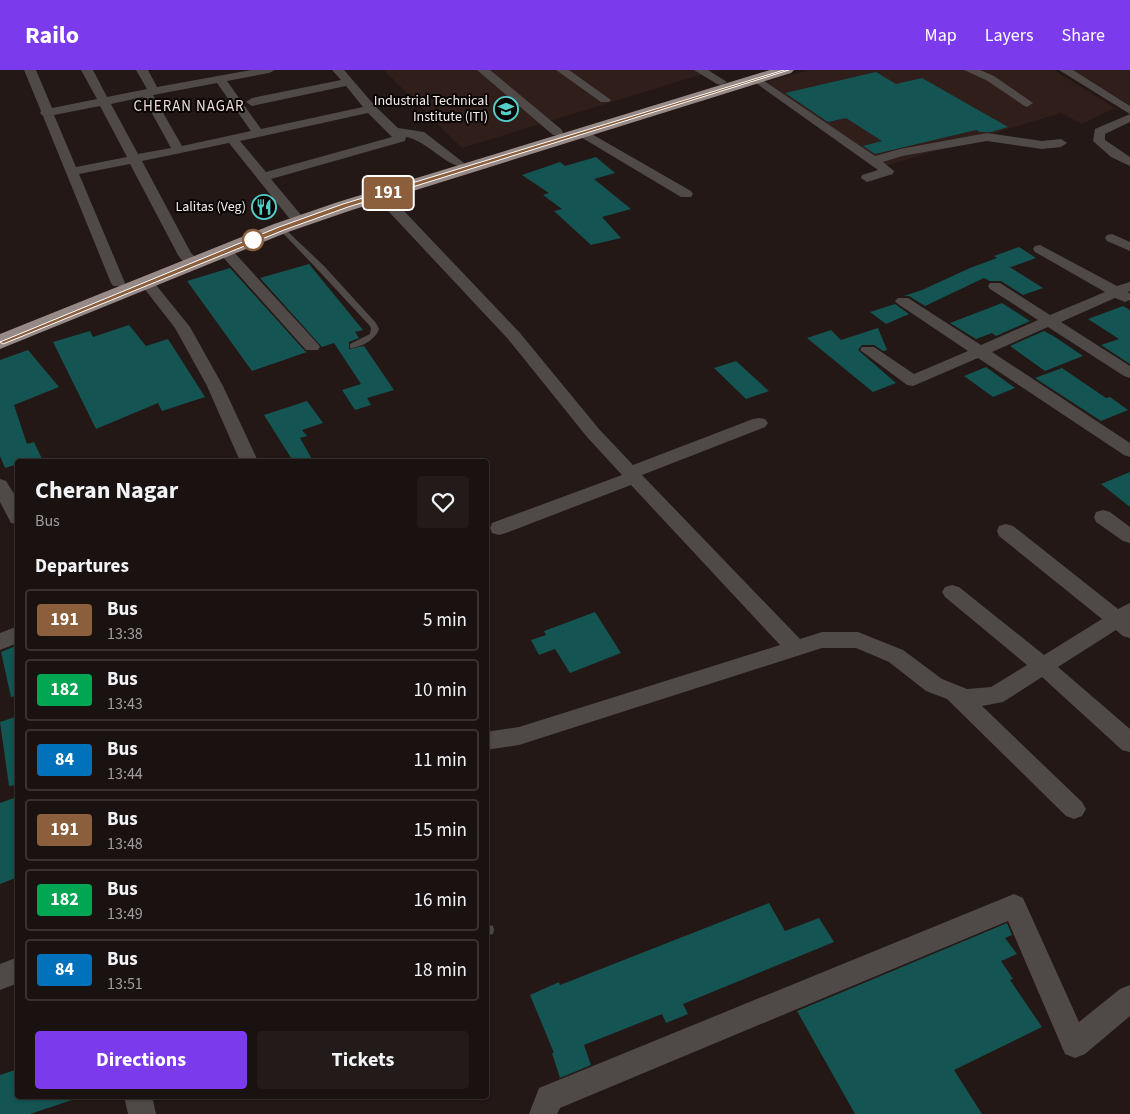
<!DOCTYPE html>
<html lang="en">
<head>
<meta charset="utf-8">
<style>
	:root { --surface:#1a1210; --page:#231b19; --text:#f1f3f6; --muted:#9f9e9f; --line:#383230; --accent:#7c3aed }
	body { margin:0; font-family:"Source Sans 3",sans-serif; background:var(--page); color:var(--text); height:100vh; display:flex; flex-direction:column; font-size:19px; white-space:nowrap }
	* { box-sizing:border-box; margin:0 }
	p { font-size:16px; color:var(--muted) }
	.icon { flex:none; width:28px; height:28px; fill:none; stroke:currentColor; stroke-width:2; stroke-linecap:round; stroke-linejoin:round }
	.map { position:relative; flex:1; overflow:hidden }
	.side { position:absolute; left:15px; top:389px; width:474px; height:640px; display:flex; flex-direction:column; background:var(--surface); border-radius:5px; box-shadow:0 1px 4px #0004,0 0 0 1px var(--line) }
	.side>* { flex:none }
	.badge { padding:0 10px; border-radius:4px; font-size:18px; line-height:32px }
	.map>.badge { position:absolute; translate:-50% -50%; box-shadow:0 0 0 2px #fff }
	h2 { padding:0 20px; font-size:19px; line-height:45px }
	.round { display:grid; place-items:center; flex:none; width:52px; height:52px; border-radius:5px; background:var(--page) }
	.overview { display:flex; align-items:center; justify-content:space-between; height:85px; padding:0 20px }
	h1 { font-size:24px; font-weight:700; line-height:38px }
	.button { display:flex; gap:10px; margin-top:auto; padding:10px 20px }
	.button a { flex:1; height:58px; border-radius:5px; background:var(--accent); color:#fff; font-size:20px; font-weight:700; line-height:58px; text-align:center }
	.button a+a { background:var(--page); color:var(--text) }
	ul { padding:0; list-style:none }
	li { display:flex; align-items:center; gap:15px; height:62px; margin:0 10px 8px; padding:0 10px; border:2px solid var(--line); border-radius:5px }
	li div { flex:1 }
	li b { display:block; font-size:19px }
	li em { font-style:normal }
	li .badge { min-width:55px; font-weight:700; text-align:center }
	header { display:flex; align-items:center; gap:30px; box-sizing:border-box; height:70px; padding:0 25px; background:var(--accent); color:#fff }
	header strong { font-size:24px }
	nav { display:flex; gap:28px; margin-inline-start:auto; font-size:18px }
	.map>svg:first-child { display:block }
	.built { fill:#301e1b }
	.building { fill:#145452 }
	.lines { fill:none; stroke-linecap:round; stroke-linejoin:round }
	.lane { fill:#4f4948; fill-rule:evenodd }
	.street { fill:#4f4948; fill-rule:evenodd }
	.highway { fill:#978986; fill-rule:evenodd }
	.line { fill:#8b5e3c; stroke:#fff }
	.stop-dot { fill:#fff; stroke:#8b5e3c; stroke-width:2.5 }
	.labels { text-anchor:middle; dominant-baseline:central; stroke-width:4; stroke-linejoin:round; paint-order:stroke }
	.far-poi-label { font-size:14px; fill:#f4eceb; stroke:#090505; text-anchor:end }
	.far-neighbourhood-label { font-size:15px; letter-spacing:1px; fill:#eddcd9; stroke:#090505 }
</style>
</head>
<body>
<header>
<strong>Railo</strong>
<nav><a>Map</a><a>Layers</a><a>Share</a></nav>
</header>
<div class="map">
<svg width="1130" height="1044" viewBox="0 0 1130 1044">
	<rect width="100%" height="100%" fill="#231816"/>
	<path class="built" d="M384 0H716L462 78Z
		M809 0H1054L1115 38 1082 54 1061 43 882 97 766 12Z
		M1072 0H1130V35Z"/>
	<path class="building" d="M876 2 896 14 922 8 1008 57 991 62H980L976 60 875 84 863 76 882 71 846 48 828 52 785 23Z
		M596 87 615 103 594 109 631 139 602 147 621 168 591 175 554 141 562 139 543 125 549 123 522 105 560 92 565 96Z
		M1019 177 1036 188 1011 197 1008 196 1043 218 1023 225 1001 211H990L984 208 925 236 909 226H904L922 220 970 198 997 188 994 186Z
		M309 194 363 260 355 262 359 268 349 272V279L364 276 394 320 367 328 371 335 355 340 342 320 361 314 334 273 322 277 260 208Z
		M230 198 305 281 307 282 252 301 187 211Z
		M1002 233 1030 251 996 266 992 263 976 269 950 253Z
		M895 234 909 244 886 254 870 242Z
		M1123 236 1130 240V294L1101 275 1119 269 1088 249Z
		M129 255 146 276 168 269 205 327 162 341 158 333 96 359 53 272 90 261 93 267Z
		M878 258 887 280 883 281 874 275H862L858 280 896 313 873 322 807 268 831 260 841 270Z
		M1044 261 1055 267 1083 286 1045 301 1010 276Z
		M28 280 59 317 14 335 27 374 34 372 43 391H18V394L5 398 0 386V290Z
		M736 291 769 321 746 329 714 298Z
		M986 297 1015 318 993 327 964 306Z
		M1062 298 1106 328 1110 327 1128 340 1101 351 1035 308Z
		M307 331 323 353 302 360 307 366 300 368 313 391H293L264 345Z
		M1130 402V437L1101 414Z
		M595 542 621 583 570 603 555 579 539 585 531 570 546 565 544 561Z
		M18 575V626L11 627 1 582Z
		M18 646V715L9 716 0 652Z
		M14 728 15 734 18 733V807L0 814V733Z
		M769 833 785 861 819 848 834 872 683 934 688 944 666 953 662 944 584 975 591 995 560 1008 552 983H554L530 925 559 912 560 915Z
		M1007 853 1012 865 1005 868 1017 884 1001 891 1013 909 1010 910 1042 957 954 1000 982 1044H855L797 941Z
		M18 999V1026H74L75 1029 30 1044H0V1005Z"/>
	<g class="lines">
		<path class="lane" d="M279 157H283L324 196 376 253 379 259C376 269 361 278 350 278V274L370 264 371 259 370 256 318 200 279 159Z
			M486 854 493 856 494 860 493 864 486 866Z"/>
		<path class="street" d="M24 0H36L52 38 97 29 81 0H93L107 27 147 19 136 0H148L157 17 251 0H275L269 3 227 11 261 59 363 37 346 16 252 36 246 32 252 28 341 10 332 0H344L375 36 398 58 424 62 464 93 463 96C449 99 426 70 406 67L405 71 271 109 301 145 294 149 289 148 229 73 142 91 191 183 202 193 200 196C191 198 183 193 178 185L130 94 79 104 125 213 123 216H113L111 213 43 46 40 43 41 41ZM217 13 251 61 182 76 153 25ZM143 27 171 78 138 84 111 34ZM100 36 127 87 76 97 54 45ZM368 43 392 67 266 102 240 71Z
			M477 0H490L561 59 563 62 561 65H553Z
			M556 0H569L611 30 609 32H601Z
			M694 0H708L727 12 721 15 717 14Z
			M964 0H980L994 6 1033 33 1027 37 1023 35 986 10Z
			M1059 0H1073L1130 36V52L1105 64V70L1130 87V96L1111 87 1093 71 1095 59 1130 44Z
			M757 6 875 86 900 79 987 63 1042 71 1061 69 1067 73 1061 77 1042 79 987 71 902 86 883 92 894 101 893 104 867 112 861 108 862 105 878 100 753 11 751 9Z
			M583 59 691 121 693 124 691 127H681L579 66 577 63 579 60Z
			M381 121 386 122 520 263 599 359 633 395 753 349 759 348 765 349 768 353 765 357 642 405 800 569 822 562H858L903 580 942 609 967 619 991 617 1027 595 945 527 942 522 945 517 952 515 959 517 1044 585 1102 549 999 466 997 461 999 456 1006 454 1013 456 1118 539 1130 533V568L1123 566 1116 560 1058 597 1130 659V682L1122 680 1042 607 1003 632 982 636 1082 732 1086 739 1082 746 1074 749 1066 746 947 629 926 621 889 592 856 578H822L519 675 486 680V662L519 657 780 575 631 415 506 463 499 465 492 463 490 458 492 453 622 405 587 367 508 269 376 128 374 125 376 122Z
			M1112 164 1130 172V181L1107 171 1105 168 1107 165Z
			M1040 175 1117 216 1130 212V221L1128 222 1130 224V230L1125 232 1115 228 1061 252 1130 296V308L1124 306 1048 257 992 282 1130 373V387L1124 385 978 288 913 316 907 315 860 280 862 277H874L914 304 968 281 898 234 895 231 898 228H908L981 275 1038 250 990 219 988 216 990 213H1000L1050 245 1105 222 1035 182 1033 179 1035 176Z
			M225 177 230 178 318 274 320 277 318 280H306L220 184 218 181 220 178Z
			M147 209 152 210 190 257 223 316 258 391H240L207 316 175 258 140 213 142 210Z
			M0 409 6 411 18 430V454L11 453 0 432Z
			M1103 440 1110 442 1130 457V473L1123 471 1096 452 1094 447 1096 442Z
			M18 556V573L0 580V563Z
			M1014 824 1023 828 1079 952 1120 919 1130 915V946L1085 984 1075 988 1065 984 1008 851 560 1038 557 1044H529L539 1018Z
			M18 887V913L0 920V894Z
			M124 1026H152L156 1044H128Z"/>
		<path class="highway" d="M770 0H794L791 3 352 140 288 162 0 279V264L274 154 338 132Z"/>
	</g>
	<path class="line" d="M784 0H789L348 137 284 160 3 274 0 272 279 157 343 134Z"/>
	<defs>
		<symbol id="university-ring" viewBox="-11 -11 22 22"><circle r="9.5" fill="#090505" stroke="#54cdc8" stroke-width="1.5"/><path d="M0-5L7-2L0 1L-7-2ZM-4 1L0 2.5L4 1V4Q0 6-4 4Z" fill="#54cdc8"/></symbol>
		<symbol id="restaurant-ring" viewBox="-11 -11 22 22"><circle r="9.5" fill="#090505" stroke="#54cdc8" stroke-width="1.5"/><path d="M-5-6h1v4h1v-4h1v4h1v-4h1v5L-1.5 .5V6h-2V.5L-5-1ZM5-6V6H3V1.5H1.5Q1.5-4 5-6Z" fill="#54cdc8"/></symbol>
	</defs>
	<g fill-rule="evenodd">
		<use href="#university-ring" x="492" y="25" width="28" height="28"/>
		<use href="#restaurant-ring" x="250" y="123" width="28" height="28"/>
	</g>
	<circle class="stop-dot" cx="253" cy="170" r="10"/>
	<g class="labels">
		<g class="far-poi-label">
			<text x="488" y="31">Industrial Technical<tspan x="488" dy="16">Institute (ITI)</tspan></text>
			<text x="246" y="137">Lalitas (Veg)</text>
		</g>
		<g class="far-neighbourhood-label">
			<text x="189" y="36">CHERAN NAGAR</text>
		</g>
	</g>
</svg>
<b class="badge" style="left:388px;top:123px;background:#8b5e3c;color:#fff">191</b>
<section class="side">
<div class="overview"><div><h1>Cheran Nagar</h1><p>Bus</p></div><a class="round"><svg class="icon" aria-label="heart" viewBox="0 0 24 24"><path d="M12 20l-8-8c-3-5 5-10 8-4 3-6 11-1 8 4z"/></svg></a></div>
<h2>Departures</h2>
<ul>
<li><span class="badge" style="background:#8b5e3c;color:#fff">191</span><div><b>Bus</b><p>13:38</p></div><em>5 min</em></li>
<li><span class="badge" style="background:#00a651;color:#fff">182</span><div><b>Bus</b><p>13:43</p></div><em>10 min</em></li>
<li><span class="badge" style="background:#0072bc;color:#fff">84</span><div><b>Bus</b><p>13:44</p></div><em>11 min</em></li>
<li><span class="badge" style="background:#8b5e3c;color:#fff">191</span><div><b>Bus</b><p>13:48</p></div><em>15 min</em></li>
<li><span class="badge" style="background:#00a651;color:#fff">182</span><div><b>Bus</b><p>13:49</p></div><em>16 min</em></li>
<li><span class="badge" style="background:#0072bc;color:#fff">84</span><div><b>Bus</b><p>13:51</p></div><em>18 min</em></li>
</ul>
<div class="button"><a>Directions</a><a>Tickets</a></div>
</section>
</div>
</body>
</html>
